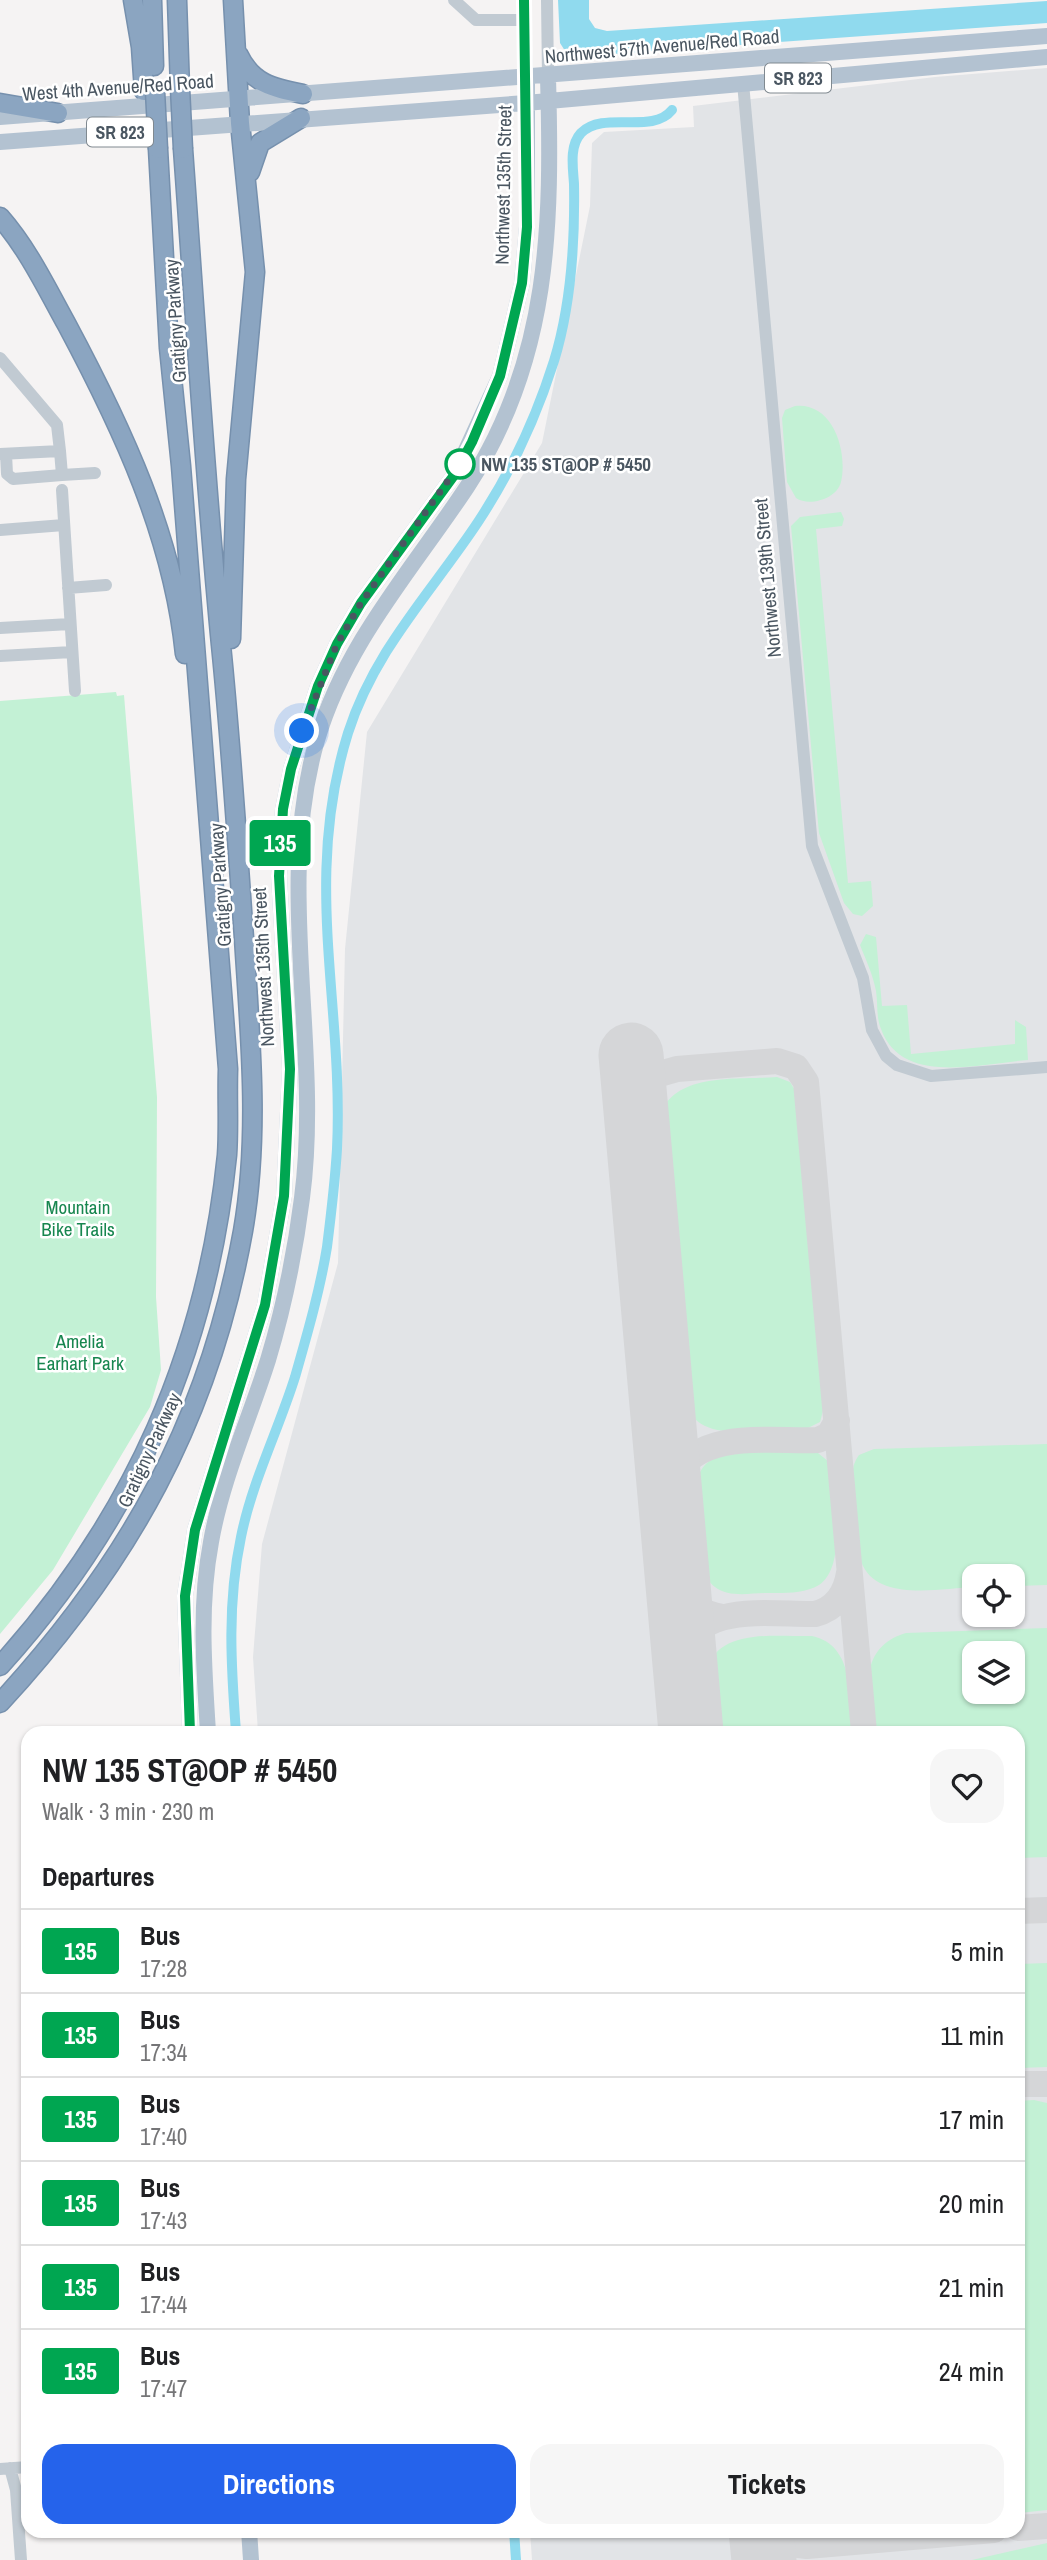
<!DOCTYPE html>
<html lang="en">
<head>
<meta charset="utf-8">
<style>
	:root { --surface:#fff; --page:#f6f6f6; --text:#202124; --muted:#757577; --line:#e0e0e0; --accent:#2563eb }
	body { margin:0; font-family:"Archivo Narrow",sans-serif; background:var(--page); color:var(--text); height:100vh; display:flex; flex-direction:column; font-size:26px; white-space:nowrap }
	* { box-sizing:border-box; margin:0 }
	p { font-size:23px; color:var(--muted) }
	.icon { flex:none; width:38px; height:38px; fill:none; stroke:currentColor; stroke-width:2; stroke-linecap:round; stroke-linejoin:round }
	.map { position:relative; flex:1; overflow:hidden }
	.drawer { position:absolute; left:21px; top:1726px; width:1004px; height:812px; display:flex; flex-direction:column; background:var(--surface); border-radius:21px; box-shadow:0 2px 5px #0004 }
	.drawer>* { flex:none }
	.badge { padding:0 14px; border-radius:5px; font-size:24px; line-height:46px }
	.fabs { position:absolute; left:962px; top:1564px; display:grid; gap:14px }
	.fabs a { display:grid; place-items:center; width:63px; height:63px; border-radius:14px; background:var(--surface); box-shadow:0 2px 5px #0004; font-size:35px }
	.you { position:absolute; width:35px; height:35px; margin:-18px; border:5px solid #fff; border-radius:50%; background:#1a73e8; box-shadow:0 0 0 10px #1a73e833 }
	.map>.badge { position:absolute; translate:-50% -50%; box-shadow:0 0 0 4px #fff }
	h2 { padding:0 21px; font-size:26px; line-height:63px }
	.round { display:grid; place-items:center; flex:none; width:74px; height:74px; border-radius:21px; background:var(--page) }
	.summary { display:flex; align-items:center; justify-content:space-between; height:119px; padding:0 21px }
	h1 { font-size:33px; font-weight:700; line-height:52px }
	.primary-button { display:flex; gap:14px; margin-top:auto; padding:14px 21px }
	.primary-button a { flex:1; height:80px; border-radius:21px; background:var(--accent); color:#fff; font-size:28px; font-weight:700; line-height:80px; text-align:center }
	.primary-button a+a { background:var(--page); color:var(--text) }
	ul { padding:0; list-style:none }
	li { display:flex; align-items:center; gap:21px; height:84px; padding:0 21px; border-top:2px solid var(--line) }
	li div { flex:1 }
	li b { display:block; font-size:26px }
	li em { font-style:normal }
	li .badge { min-width:77px; font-weight:700; text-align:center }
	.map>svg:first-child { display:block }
	.airport { fill:#e2e4e7; fill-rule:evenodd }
	.green { fill:#c3f1d5; fill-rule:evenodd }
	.water { fill:#90daee }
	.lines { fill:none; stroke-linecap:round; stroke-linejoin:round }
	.canal { stroke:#90daee; stroke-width:10 }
	.taxiway { stroke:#d5d6d8; stroke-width:26 }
	.runway { stroke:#d5d6d8; stroke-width:65 }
	.highway-casing { stroke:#7690ad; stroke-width:21 }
	.minor { stroke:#c1cad2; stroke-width:12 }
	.major { stroke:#b3c2d1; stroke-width:16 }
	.highway { stroke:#8ba5c1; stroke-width:18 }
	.highway-bridge-casing { stroke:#7690ad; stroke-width:21; stroke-linecap:butt }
	.highway-bridge { stroke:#8ba5c1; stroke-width:18 }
	.line-casing { stroke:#fff; stroke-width:16 }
	.line { stroke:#00a651; stroke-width:10 }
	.walk { stroke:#4a5661; stroke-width:7; stroke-dasharray:0 12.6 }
	.stop-dot { fill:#fff; stroke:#00a651; stroke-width:3.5 }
	.labels { text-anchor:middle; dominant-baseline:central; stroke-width:5; stroke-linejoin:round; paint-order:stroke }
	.shield { fill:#fff; stroke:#808990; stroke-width:2 }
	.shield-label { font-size:18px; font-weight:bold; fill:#4a5661 }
	.street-label { font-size:19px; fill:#4a5661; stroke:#fff }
	.stop-label { font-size:19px; font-weight:bold; fill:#4a5661; stroke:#fff; text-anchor:start }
	.park-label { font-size:19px; fill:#17864f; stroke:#fff }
</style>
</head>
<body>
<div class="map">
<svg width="1047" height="2560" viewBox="0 0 1047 2560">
	<rect width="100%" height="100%" fill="#f5f3f3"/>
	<path class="airport" d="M1047 68V2560H532L530 2531 1018 2530V1732H258L253 1657 262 1544 338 1263 345 949 367 732 542 443 590 206 592 143 604 132 694 127 693 106 935 77ZM975 1577H1013V1615H975ZM975 1654H1013V1692H975Z"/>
	<path class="green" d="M795 406C833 402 848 451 841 482 837 499 809 507 796 498L787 482 782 418 785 410Z
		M841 512 844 519 842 526 816 529 848 883 871 881 873 906 862 916 853 914 844 903 819 833 791 526 800 517Z
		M116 692 117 696 124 695 157 1097 156 1297 161 1370 150 1407 53 1570 0 1634V701Z
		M866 934 876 937 882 1006 907 1005 911 1054 1015 1044V1020L1026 1027 1028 1060C982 1063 902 1087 881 1029 876 1017 878 1004 876 991 873 975 866 960 860 945Z
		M777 1077 790 1082 796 1092 824 1407 820 1422 808 1428C794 1432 778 1431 764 1431 729 1432 695 1437 682 1397L659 1118C672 1071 739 1080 777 1077Z
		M1047 1444V1585L1013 1586V1577H975V1587C942 1588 881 1602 863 1566 856 1551 857 1529 855 1512 854 1493 847 1471 859 1455L874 1449Z
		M804 1451 818 1453 829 1462C834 1492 848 1566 819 1585 804 1594 784 1593 767 1593 751 1593 729 1598 715 1587 688 1566 679 1475 714 1458 739 1446 778 1452 804 1451Z
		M1047 1628V1857L1019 1858 1018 1732H874L870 1669C874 1650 888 1638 906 1633ZM975 1654H1013V1692H975Z
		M812 1636C855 1645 849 1698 853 1732H712C711 1715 707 1696 707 1678 709 1626 777 1637 812 1636Z
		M1047 1963V2067L1019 2068V1964Z
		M1034 2100 1047 2103V2510L1019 2513 1018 2101Z
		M1047 2543V2560H972Z"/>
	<path class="water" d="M558 0H589V19L595 28 607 31 1047 1V23L599 55 583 59 567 54 560 43Z"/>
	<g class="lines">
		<path class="canal" d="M236 1732C231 1666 227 1603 241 1537 252 1482 278 1431 295 1377 307 1335 320 1290 327 1247 331 1215 335 1182 337 1149 344 1004 302 881 348 733 375 649 431 593 478 522 511 472 536 418 554 361 571 306 575 241 574 184 573 168 569 146 581 133 604 110 652 135 672 110
			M514 2530 516 2560"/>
		<path class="taxiway" d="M634 1091 656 1075 677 1069 777 1061 796 1067 806 1082 864 1732
			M669 1489C689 1427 766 1442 818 1440L829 1435 837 1421
			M677 1575C685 1599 696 1613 723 1617
			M684 1660C692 1600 770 1615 815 1614 836 1609 846 1593 849 1573
			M1018 1911 1047 1910
			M1018 2084H1047
			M1018 2528 1047 2526
			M768 2530 790 2544 807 2546 994 2530"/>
		<path class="runway" d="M631 1055 691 1732
			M761 2530 764 2560"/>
		<defs>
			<path id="highway" d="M133 0 141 47 144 91
				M152 0 154 66
				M177 0 180 88
				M238 54C252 84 273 88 303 94
				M0 103 58 113
				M250 172 260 143 301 118
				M0 217C28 249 46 287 67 325 122 428 173 536 185 654
				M231 639 236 479 255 272 240 123 233 0
				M0 1666C133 1519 207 1352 227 1155 229 1127 227 1098 228 1069L181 466 169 348 158 149
				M0 1703C129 1563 209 1420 243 1231 260 1134 250 1036 244 938 237 840 231 743 221 645 205 480 195 314 183 149"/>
		</defs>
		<use href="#highway" class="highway-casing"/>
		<path class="minor" d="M454 0 476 20H526
			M524 0 527 78
			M547 0 548 77
			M743 83 812 846 863 978 872 1030 886 1056 897 1065 931 1076 1047 1067
			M0 358 57 425 60 451 0 454
			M6 454 7 474 13 479 62 475 60 451
			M62 475 95 473
			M62 490 75 691
			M0 530 64 525
			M68 588 106 585
			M0 628 70 624
			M0 656 72 652
			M10 2468 16 2490 21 2560
			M0 2469 28 2467"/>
		<path class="major" d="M0 117 1047 36
			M0 142 526 103 1047 57
			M190 1732 185 1596 195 1530 265 1305 284 1196 290 1069 279 876 283 809 291 769 318 686 337 644 361 603 455 474 500 376 522 283 527 227V78
			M208 1732C204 1668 199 1606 211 1542 222 1479 249 1420 268 1360 284 1307 295 1253 302 1198 322 1046 274 889 317 740 346 642 412 570 467 487 551 359 552 223 548 77
			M249 2530 251 2560"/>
		<use href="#highway" class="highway"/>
		<defs>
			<path id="highway-bridge" d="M180 88 183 149
				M155 91 158 149"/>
		</defs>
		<use href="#highway-bridge" class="highway-bridge-casing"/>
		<use href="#highway-bridge" class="highway-bridge"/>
	</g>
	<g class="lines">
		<defs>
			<path id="line" d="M190 1732 185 1596 195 1530 265 1305 284 1196 290 1069 279 876 283 809 291 769 318 686 337 644 361 603 455 474 472 442 500 376 522 283 527 227 524 0"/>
		</defs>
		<use href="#line" class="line-casing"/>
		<use href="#line" class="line"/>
		<path class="walk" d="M302 731 337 644 361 603 464 458 460 464"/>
	</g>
	<circle class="stop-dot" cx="460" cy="464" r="14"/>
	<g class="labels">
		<g class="shield">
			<rect x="765" y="63.5" width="66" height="29" rx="5"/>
			<rect x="87" y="117.5" width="66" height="29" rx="5"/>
		</g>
		<g class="shield-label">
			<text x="798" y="78">SR 823</text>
			<text x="120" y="132">SR 823</text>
		</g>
		<g class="street-label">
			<text transform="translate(662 46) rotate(-5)">Northwest 57th Avenue/Red Road</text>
			<text transform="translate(118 87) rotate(-4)">West 4th Avenue/Red Road</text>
			<text transform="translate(503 185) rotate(-89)">Northwest 135th Street</text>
			<text transform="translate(175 321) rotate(-94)">Gratigny Parkway</text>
			<text transform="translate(767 578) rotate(-95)">Northwest 139th Street</text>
			<text transform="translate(220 885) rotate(-94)">Gratigny Parkway</text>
			<text transform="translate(263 967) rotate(-93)">Northwest 135th Street</text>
			<text transform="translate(149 1450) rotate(-65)">Gratigny Parkway</text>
		</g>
		<g class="stop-label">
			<text x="481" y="464">NW 135 ST@OP # 5450</text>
		</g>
		<g class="park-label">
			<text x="78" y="1207">Mountain<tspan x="78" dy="22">Bike Trails</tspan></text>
			<text x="80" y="1341">Amelia<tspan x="80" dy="22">Earhart Park</tspan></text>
		</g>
	</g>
</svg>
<div class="fabs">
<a><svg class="icon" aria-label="locate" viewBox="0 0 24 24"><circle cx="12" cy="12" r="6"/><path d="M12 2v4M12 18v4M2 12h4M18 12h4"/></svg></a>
<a><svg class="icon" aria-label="layers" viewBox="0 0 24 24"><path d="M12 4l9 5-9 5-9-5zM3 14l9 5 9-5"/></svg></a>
</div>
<div class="you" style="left:302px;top:731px"></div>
<b class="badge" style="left:280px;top:843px;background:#00a651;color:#fff">135</b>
<section class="drawer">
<div class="summary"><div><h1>NW 135 ST@OP # 5450</h1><p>Walk · 3 min · 230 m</p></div><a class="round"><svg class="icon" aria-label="heart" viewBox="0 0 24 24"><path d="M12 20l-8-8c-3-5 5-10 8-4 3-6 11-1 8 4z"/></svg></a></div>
<h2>Departures</h2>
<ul>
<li><span class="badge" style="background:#00a651;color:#fff">135</span><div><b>Bus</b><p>17:28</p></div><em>5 min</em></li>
<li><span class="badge" style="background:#00a651;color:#fff">135</span><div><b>Bus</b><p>17:34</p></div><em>11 min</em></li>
<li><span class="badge" style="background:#00a651;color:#fff">135</span><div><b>Bus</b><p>17:40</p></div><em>17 min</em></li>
<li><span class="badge" style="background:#00a651;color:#fff">135</span><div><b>Bus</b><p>17:43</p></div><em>20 min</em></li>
<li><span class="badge" style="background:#00a651;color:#fff">135</span><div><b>Bus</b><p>17:44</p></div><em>21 min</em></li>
<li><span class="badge" style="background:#00a651;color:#fff">135</span><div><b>Bus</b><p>17:47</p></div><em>24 min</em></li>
</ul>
<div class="primary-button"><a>Directions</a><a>Tickets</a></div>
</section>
</div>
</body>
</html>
